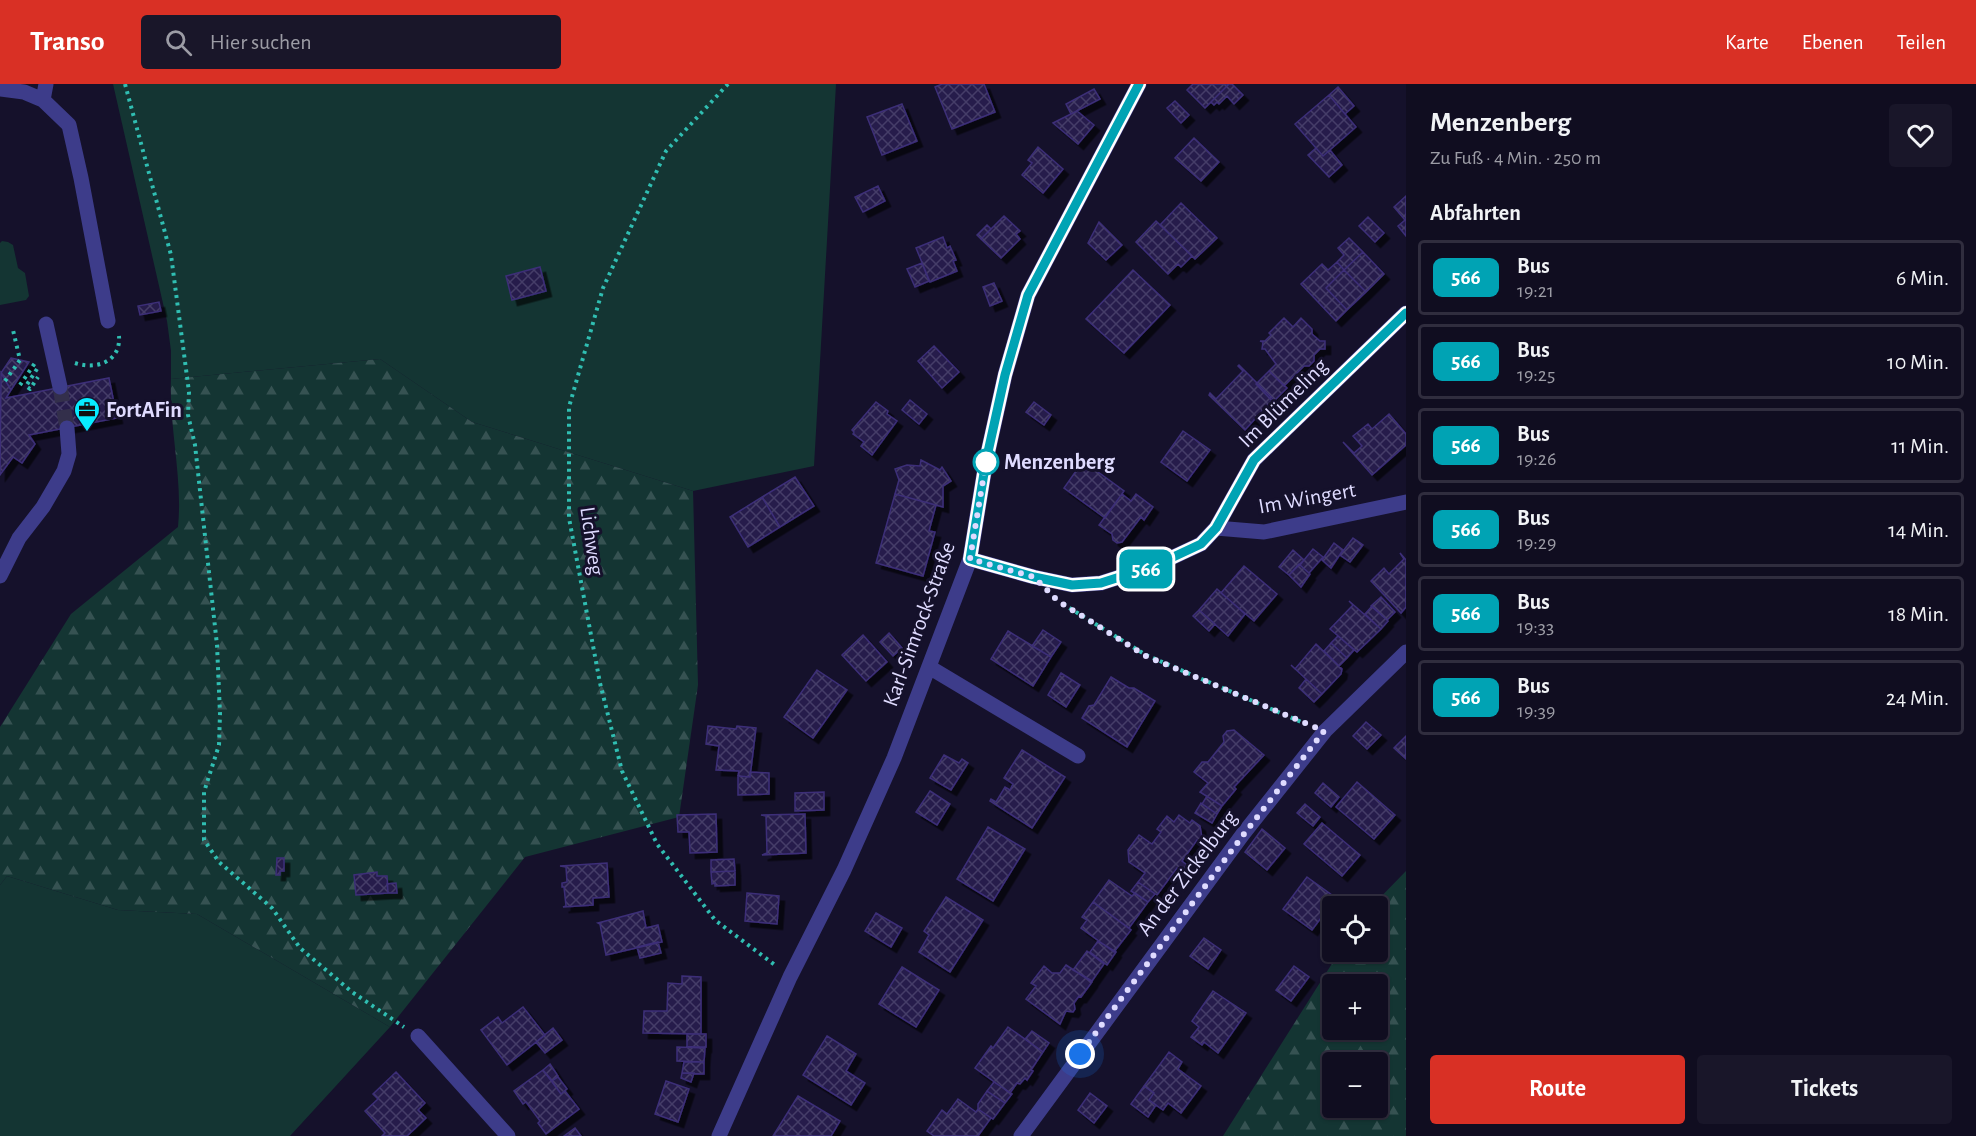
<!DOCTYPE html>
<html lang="de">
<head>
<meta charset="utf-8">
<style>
	:root { --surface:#100d20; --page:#191629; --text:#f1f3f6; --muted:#9c9ca5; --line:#302d3e; --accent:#d93025 }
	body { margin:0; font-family:"Alegreya Sans",sans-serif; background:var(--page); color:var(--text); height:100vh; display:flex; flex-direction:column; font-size:22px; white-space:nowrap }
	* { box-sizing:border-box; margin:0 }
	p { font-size:20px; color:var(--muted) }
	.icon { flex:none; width:33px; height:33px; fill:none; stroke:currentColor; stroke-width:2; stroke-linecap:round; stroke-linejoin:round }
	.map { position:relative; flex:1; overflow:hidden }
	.details { display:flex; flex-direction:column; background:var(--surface); width:570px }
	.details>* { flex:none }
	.badge { padding:0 12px; border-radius:9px; font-size:21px; line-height:39px }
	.tools { position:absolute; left:1322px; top:812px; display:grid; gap:12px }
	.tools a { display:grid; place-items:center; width:66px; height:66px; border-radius:6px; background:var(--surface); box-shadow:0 2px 4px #0004,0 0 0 2px var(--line); font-size:30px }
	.you { position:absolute; width:30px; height:30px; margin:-15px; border:4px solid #fff; border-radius:50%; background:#1a73e8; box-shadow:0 0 0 9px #1a73e833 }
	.map>.badge { position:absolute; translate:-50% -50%; box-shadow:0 0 0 3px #fff }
	h2 { padding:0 24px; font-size:22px; line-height:54px }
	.round { display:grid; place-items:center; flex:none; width:63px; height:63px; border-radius:6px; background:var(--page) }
	.head { display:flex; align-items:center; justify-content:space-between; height:102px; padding:0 24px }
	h1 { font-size:28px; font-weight:700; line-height:45px }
	.button { display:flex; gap:12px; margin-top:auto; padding:12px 24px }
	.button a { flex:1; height:69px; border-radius:6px; background:var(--accent); color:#fff; font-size:24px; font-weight:700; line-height:69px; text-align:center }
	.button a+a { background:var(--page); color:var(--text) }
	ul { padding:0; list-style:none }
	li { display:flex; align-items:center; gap:18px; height:75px; margin:0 12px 9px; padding:0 12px; border:3px solid var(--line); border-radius:6px }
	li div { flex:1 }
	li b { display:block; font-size:22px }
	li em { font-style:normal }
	li .badge { min-width:66px; font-weight:700; text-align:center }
	header { display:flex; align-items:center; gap:36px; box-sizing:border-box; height:84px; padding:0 30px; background:var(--accent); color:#fff }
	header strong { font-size:28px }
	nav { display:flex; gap:33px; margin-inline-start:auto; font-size:21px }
	.search { width:420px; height:54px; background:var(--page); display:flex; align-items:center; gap:15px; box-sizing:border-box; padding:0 21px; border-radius:6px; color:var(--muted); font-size:22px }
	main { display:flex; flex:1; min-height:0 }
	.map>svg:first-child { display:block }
	.green { fill:#143533 }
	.forest { fill:url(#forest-firs); fill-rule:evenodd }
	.building { fill:url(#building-cross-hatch); stroke:#3c2f78; stroke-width:1.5; filter:url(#shadow) }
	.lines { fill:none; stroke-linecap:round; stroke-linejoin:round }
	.minor-tunnel { stroke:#332f4b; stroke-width:15; stroke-dasharray:15 8; stroke-linecap:butt }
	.path { stroke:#30beb2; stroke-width:4; stroke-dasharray:3 4.5; stroke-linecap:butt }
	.minor { stroke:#3d3c8a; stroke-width:15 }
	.line-casing { stroke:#fff; stroke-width:14 }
	.line { stroke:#00a3b4; stroke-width:9 }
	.walk { stroke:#dfdbff; stroke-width:6; stroke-dasharray:0 10.8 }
	.stop-dot { fill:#fff; stroke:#00a3b4; stroke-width:3 }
	.labels { text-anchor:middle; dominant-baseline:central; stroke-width:6; stroke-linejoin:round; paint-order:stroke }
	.street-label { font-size:22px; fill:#dfdbff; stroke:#15112b }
	.poi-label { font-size:22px; font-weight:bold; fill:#dfdbff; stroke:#15112b; text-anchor:start }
	.stop-label { font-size:22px; font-weight:bold; fill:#dfdbff; stroke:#15112b; text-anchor:start }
</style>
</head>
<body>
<header>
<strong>Transo</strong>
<div class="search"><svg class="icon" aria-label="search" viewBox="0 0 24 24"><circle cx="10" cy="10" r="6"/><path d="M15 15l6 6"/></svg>Hier suchen</div>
<nav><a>Karte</a><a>Ebenen</a><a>Teilen</a></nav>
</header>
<main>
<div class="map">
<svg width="1406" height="1052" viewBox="0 0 1406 1052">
	<defs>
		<pattern id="forest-firs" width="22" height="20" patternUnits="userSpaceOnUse" patternTransform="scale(1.5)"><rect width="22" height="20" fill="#143533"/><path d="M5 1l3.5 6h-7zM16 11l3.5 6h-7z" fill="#365252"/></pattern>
		<pattern id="building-cross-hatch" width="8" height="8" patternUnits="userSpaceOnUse" patternTransform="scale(1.5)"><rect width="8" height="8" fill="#261d4c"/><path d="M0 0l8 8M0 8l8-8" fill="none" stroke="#453d67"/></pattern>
		<filter id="shadow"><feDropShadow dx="5.5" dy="5.5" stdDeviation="0" flood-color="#0009"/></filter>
	</defs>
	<rect width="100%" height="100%" fill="#15112b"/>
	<path class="green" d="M113 0H836L814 382 693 407 472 338 380 275 171 295V267L167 237Z
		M2 157 8 158 13 161 18 184 25 189 29 212 26 216 0 221V159Z
		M7 792 118 826 197 830 390 943 290 1052H0V801Z"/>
	<path class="forest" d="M380 275 472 338 693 407 698 601 679 733 525 773 390 943 197 830 118 826 7 792 0 801V643L71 530 178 443C183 394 169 344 171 295Z
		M1406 787V1052H1223L1340 867H1377V822H1372ZM1332 900H1377V945H1332ZM1332 978H1377V1023H1332Z"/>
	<path class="building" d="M942 0H984L995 28 952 45 935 3Z
		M1193 0H1229L1205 24 1187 6Z
		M1229 0H1232L1243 11 1234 20 1227 12 1219 20 1217 18 1214 21 1211 18Z
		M1338 3 1354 22 1345 30 1329 11Z
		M1094 5 1100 15 1071 30 1066 20Z
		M1329 11 1356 43 1323 72 1295 40Z
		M1175 17 1189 31 1181 39 1167 24Z
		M902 20 917 57 882 71 867 33Z
		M1077 27 1094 41 1078 60 1053 39Z
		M1194 54 1219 78 1201 97 1175 74Z
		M1038 63 1063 85 1043 109 1022 91 1032 79 1028 76Z
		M1316 64 1323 72 1330 66 1342 81 1329 93 1308 71Z
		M878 102 885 117 863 128 855 113Z
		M1406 112V152L1398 142 1405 136 1394 123Z
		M1181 119 1217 154 1195 175 1160 141Z
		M1004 132 1020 147 1016 150 1020 155 1001 174 981 155Z
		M1368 133 1384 149 1375 158 1359 142Z
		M1156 137 1192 172 1181 183 1178 180 1168 190 1136 158Z
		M1099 138 1122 161 1106 176 1088 159Z
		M987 141 991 145 981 155 977 151Z
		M943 153 947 164 950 162 956 176 953 177 957 187 930 198 916 164Z
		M1349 154 1363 168 1344 186 1337 178 1344 171 1338 164Z
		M1363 168 1384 190 1366 208 1344 186Z
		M1337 178 1344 186 1326 204 1347 226 1336 237 1301 200 1322 180 1328 186Z
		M922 179 929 197 915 203 907 185Z
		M540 183 546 207 512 216 506 192Z
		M1133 186 1170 221 1124 269 1086 235Z
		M1344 186 1366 208 1347 226 1326 204Z
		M994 199 1002 217 990 222 983 203Z
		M159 218 161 227 140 231 138 222Z
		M1284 234 1293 243 1301 234 1312 245V250L1320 257H1325V265H1320L1314 271V277L1309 282H1304L1284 302 1269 287 1276 280 1265 265H1262L1263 258 1260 257H1265L1271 251 1269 249Z
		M934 262 959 288 942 304 918 277Z
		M11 274 29 278 11 306 1 289Z
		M1239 281 1273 315 1245 346 1209 311 1210 309 1216 315 1243 287 1238 282Z
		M1269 287 1287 304 1273 318 1256 300Z
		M1 289 11 306 6 314 109 294 117 334 29 351 35 360 22 379 13 373 0 391Z
		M910 316 927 330 919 340 902 326Z
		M876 318 888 327 887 330 897 337 872 371 861 362 864 358 853 350 854 348 852 346Z
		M1034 318 1051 331 1044 341 1026 328Z
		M1389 330 1406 350V361L1372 391 1343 358 1354 369 1362 362 1353 352 1368 340 1372 345Z
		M1183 347 1210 366 1187 397 1161 378Z
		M921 376 940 386 942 383 951 397 943 402V423L895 410 899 396 895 385 907 381 920 382Z
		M1083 377 1124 407 1105 434 1064 404Z
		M795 393 814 422 780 443 762 413Z
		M895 410 936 421 929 447 935 448 923 492 876 479Z
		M1122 410 1131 417 1136 410 1153 423 1144 436 1141 433 1122 458 1117 459 1113 456 1112 450 1099 441Z
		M762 413 780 443 748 463 730 433Z
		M1353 454 1363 461 1350 478 1340 471Z
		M1334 459 1343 466 1331 484 1322 476Z
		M1313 465 1323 473 1309 489 1300 481Z
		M1293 466 1304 476 1289 491 1279 483Z
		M1400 469 1406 476V523L1401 529 1371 497 1384 484 1389 490 1404 475Z
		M1299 480 1310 490 1301 503 1289 491Z
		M1244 482 1277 510 1254 537 1221 509Z
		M1217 505 1245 530 1228 552 1199 526Z
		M1381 513 1395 528 1387 536 1371 522Z
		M1349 517 1381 545 1357 568 1330 545 1353 521Z
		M1372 522 1388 537 1381 545 1365 530Z
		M1199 526 1215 540 1209 547 1193 532Z
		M1043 546 1061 558 1051 573 1032 562Z
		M1008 547 1051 573 1033 602 991 575Z
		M889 549 902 564 893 572 880 558Z
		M863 551 887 578 866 597 842 571Z
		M1338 552 1354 566 1347 574 1331 559Z
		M1331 559 1347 574 1339 582 1324 567Z
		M1316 560 1342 585 1341 590 1322 610 1291 581 1295 585Z
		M817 586 847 606 813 654 784 633Z
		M1061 589 1080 601 1066 623 1048 611Z
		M1111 593 1129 604H1134L1155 617 1127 663 1082 634 1089 622 1094 621Z
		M1306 595 1322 610 1314 618 1299 604Z
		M1366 638 1381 651 1367 665 1353 652Z
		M708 642 736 645 737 642 756 644 750 693 738 692 739 687 716 686 719 662 706 660Z
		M1234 646 1264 671 1234 703 1236 705 1222 722 1200 708 1208 699 1194 688 1202 678H1208L1224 658 1223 652 1227 647Z
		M1406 652V675L1394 664Z
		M1022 666 1065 693 1032 744 990 717 991 715 996 718 1005 703 1010 706 1013 700 1004 694Z
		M944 671 959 679 962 675 968 679 951 706 930 694Z
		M750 688 769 689V710L738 711V692L750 693Z
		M1357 698 1395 731 1374 755 1336 723Z
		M1323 699 1339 713 1331 723 1315 709Z
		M930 707 950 720 937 741 916 728Z
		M824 708V726L795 727V709Z
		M1207 712 1222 722 1217 730 1202 720Z
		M1201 719 1217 730 1212 739 1195 729Z
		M1305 720 1320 733 1313 742 1297 729Z
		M716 730 717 768 690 769 689 748H678L677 731Z
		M805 730 806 769 762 771 767 769 766 732 761 731Z
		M1179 731 1190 739 1192 736 1200 742 1202 754 1200 758 1197 756 1182 777 1187 781 1182 787 1177 784 1157 811 1138 798 1145 789 1129 778 1128 766 1139 751 1152 760 1161 748 1157 745 1167 732 1174 738Z
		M1322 739 1360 771 1342 792 1304 760Z
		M988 743 1025 765 993 817 957 795Z
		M1262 745 1285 764 1267 786 1245 768Z
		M277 774H284V787H280V791H276Z
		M734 775 735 787 711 788V776Z
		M607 779 609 813 593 814V821L563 823 566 822 564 803H562V799L567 798 566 783 560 782Z
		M735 787V801L715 802V799L712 800 711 788Z
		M377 788V792H387L388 809 356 811 354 791Z
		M1307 793 1336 814 1312 846 1283 825Z
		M1109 796 1132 812 1135 809 1148 818 1129 844 1093 818Z
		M1138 798 1155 810 1148 818 1131 807Z
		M396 799 397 809H388L387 800Z
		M747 809 779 812 777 840 745 837Z
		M946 813 983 836 950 888 919 868 929 851 924 847Z
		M1093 818 1131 846 1114 868 1081 844 1087 836 1082 833Z
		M643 827 646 844 658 841 662 858 606 871 600 840 598 839Z
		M876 829 902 844 891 863 865 847Z
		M1204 854 1221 866 1208 885 1190 872Z
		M1098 857 1116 868 1107 881 1090 868Z
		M658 858 661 869 640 874 637 863Z
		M1087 867 1104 880 1092 897 1073 886Z
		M1066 881 1092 898 1081 913 1079 912 1074 919 1075 925 1073 928 1066 927 1060 940 1026 915 1036 902 1031 899 1044 882 1052 889H1060Z
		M1294 882 1309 893 1291 917 1276 906Z
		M902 883 939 906 916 943 879 920Z
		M682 892 701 893V950L643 949 644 927H667L668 899 682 900Z
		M1213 907 1246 929 1218 969 1204 958 1202 961 1191 953 1199 943 1192 937Z
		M523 923 545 951 507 981 481 946 498 933 502 939Z
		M1008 943 1043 968 1031 986 1033 987 1027 996 1025 994 1020 1000 1017 999 1010 1009 975 984 991 962 993 964Z
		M553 944 562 956 545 969 536 958Z
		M1032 947 1049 959 1043 968 1025 955Z
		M687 950H706V963H687Z
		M827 952 856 970 846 987 865 999 851 1021 803 991Z
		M677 963 705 964 704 978 677 977Z
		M1169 968 1182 978 1178 985 1201 1002 1181 1029 1168 1019 1163 1026 1149 1016 1154 1009 1144 1002Z
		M684 978H704V990L682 989Z
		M550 980 558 992 552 997 543 986Z
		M543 986 561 1010 565 1007 579 1025 546 1050 538 1039 540 1037 526 1018 523 1020 514 1007Z
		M396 988 425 1019 418 1026 426 1034 407 1052H382L385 1049 365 1027 378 1015 373 1010Z
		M682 989H694L691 998 681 994Z
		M558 993 567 1005 561 1010 552 997Z
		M666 997 689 1005 678 1038 655 1030Z
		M994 998 1012 1010 1005 1019 987 1007Z
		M1144 1002 1154 1009 1149 1016 1156 1021 1148 1033 1131 1020Z
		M987 1007 1005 1019 993 1035 978 1025V1020Z
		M1090 1009 1107 1022 1094 1039 1078 1026Z
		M798 1012 840 1037 831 1052H773Z
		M958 1015 976 1028 978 1025 991 1034 978 1052H934L927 1047 942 1026 947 1030Z
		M575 1044 581 1052H564Z"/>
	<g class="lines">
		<path class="minor-tunnel" d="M60 303 67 344"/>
		<path class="path" d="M125 0 171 171 189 308 188 331 195 361 217 561 220 630 219 661 204 708V756L219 778 272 824 300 864 352 908 404 943
			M728 0 666 67 603 204 569 323V434L600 599 622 687 657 760 715 836 775 881
			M75 279C96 286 121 278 119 252
			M37 285 26 302 30 305 38 293
			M5 297 20 276 13 246
			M20 301 35 279
			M1063 520 1146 571 1306 640"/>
		<path class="minor" d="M0 5 24 8 43 16 69 41 81 94 108 237
			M43 16 46 0
			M46 240 60 303
			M1216 444 1264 448 1406 418
			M970 475 1034 493 1072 501 1101 499 1154 482 1201 460 1216 444 1254 376 1406 229
			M0 492 19 454 43 423 64 387 69 370 67 344
			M929 583 1078 672
			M418 952 508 1052
			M719 1052 790 893 844 786 894 674 970 475 986 377 1005 291 1028 211 1139 0
			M1021 1052 1243 750 1325 647 1406 568"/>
	</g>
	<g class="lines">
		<defs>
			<path id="line" d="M1139 0 1028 211 1005 291 986 377 970 475 1034 493 1072 501 1101 499 1154 482 1201 460 1216 444 1254 376 1406 229"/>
		</defs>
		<use href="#line" class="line-casing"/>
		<use href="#line" class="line"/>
		<path class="walk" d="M986 378 970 475 1034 493 1058 517 1146 572 1324 647 1244 750 1080 970"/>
	</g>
	<defs>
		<symbol id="office-pin" viewBox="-11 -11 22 30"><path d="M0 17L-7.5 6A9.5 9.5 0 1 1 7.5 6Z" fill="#07ecff" stroke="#15112b"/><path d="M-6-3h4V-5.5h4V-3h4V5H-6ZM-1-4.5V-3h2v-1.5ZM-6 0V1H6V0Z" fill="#111"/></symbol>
	</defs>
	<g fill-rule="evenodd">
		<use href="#office-pin" x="72" y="311" width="30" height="40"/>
	</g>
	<circle class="stop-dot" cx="986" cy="378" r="12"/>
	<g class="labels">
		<g class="street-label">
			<text transform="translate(1283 319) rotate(-45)">Im Blümeling</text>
			<text transform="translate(1307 414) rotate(-10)">Im Wingert</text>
			<text transform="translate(592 457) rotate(82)">Lichweg</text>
			<text transform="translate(919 540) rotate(-70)">Karl-Simrock-Straße</text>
			<text transform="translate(1187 789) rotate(-53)">An der Zickelburg</text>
		</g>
		<g class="poi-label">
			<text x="106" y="326">FortAFin</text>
		</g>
		<g class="stop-label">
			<text x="1004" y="378">Menzenberg</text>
		</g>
	</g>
</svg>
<div class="tools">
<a><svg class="icon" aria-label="locate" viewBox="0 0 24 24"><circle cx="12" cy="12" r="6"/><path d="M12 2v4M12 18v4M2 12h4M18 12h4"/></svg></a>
<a>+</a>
<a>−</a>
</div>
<div class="you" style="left:1080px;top:970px"></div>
<b class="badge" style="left:1146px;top:485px;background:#00a3b4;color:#fff">566</b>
</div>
<section class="details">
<div class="head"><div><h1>Menzenberg</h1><p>Zu Fuß · 4 Min. · 250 m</p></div><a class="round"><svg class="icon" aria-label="heart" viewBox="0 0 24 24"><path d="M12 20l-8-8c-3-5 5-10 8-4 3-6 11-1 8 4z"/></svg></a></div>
<h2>Abfahrten</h2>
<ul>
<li><span class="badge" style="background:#00a3b4;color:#fff">566</span><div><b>Bus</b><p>19:21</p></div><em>6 Min.</em></li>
<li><span class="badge" style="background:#00a3b4;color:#fff">566</span><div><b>Bus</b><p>19:25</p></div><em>10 Min.</em></li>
<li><span class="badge" style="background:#00a3b4;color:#fff">566</span><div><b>Bus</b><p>19:26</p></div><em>11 Min.</em></li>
<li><span class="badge" style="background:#00a3b4;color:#fff">566</span><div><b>Bus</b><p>19:29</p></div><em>14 Min.</em></li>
<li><span class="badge" style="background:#00a3b4;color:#fff">566</span><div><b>Bus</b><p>19:33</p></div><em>18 Min.</em></li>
<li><span class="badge" style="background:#00a3b4;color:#fff">566</span><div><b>Bus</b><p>19:39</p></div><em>24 Min.</em></li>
</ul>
<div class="button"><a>Route</a><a>Tickets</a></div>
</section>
</main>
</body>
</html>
